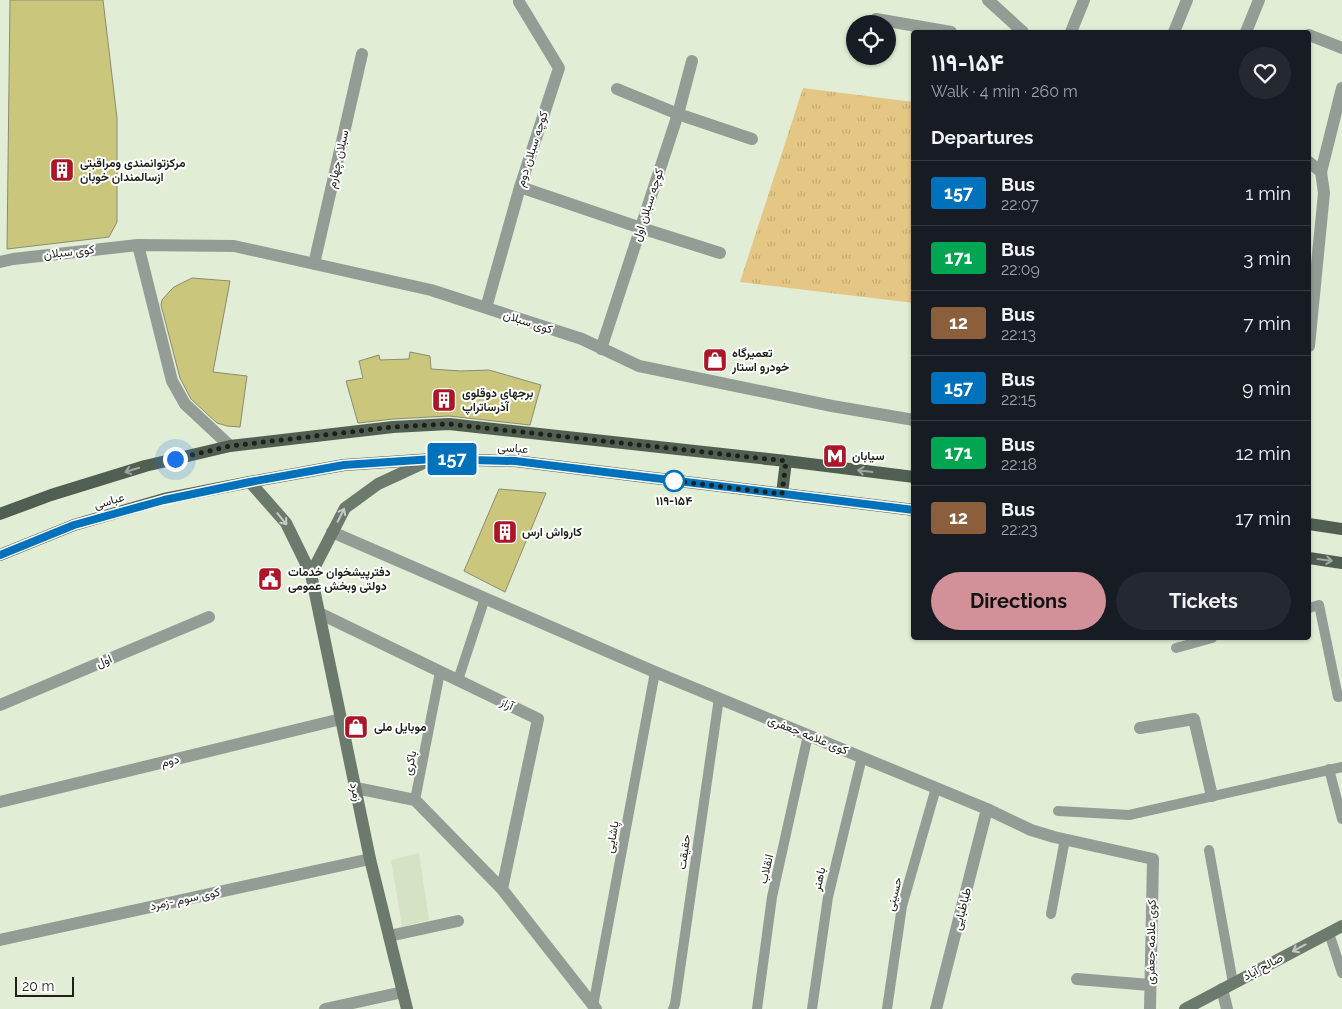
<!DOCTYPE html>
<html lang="en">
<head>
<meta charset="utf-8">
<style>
	:root { --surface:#171b24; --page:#242831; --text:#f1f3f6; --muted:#9ea1a6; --line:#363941; --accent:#d29099 }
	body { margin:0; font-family:Raleway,Vazirmatn,sans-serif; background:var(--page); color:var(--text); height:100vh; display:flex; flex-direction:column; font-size:19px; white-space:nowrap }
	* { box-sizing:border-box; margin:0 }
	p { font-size:16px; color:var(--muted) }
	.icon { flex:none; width:28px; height:28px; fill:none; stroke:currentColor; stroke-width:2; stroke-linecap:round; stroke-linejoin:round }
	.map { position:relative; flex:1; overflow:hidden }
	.side { position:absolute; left:911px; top:30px; width:400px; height:610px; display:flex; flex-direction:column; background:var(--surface); border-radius:5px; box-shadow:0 1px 4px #0004 }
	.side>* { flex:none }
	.badge { padding:0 10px; border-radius:4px; font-size:18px; line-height:32px }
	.controls { position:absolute; left:846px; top:15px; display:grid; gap:10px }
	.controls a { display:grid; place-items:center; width:50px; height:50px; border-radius:50%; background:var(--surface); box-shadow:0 1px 4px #0004; font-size:25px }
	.scale { position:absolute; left:15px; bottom:12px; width:59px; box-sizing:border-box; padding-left:5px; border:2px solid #1d2118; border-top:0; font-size:14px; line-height:18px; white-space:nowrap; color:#1d2118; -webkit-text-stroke:4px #fff; paint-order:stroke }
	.you { position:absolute; width:25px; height:25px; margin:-12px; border:4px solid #fff; border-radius:50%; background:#1a73e8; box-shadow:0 0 0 8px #1a73e833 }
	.map>.badge { position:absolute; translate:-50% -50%; box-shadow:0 0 0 2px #fff }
	h2 { padding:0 20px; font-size:19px; line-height:45px }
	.round { display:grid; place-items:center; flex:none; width:52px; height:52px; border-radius:26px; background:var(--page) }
	.summary { display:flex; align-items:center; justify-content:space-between; height:85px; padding:0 20px }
	h1 { font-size:24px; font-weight:700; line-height:38px }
	.primary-button { display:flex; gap:10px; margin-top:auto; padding:10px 20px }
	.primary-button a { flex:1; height:58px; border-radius:30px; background:var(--accent); color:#111; font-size:20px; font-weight:700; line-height:58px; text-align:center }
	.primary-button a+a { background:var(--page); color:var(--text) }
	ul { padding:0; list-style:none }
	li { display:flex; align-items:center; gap:15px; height:65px; padding:0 20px; border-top:1px solid var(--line) }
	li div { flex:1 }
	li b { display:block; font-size:19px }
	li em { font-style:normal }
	li .badge { min-width:55px; font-weight:700; text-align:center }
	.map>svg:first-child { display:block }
	.built { fill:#d5e3c4 }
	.grass { fill:url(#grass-tufts) }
	.building { fill:#cac77d; stroke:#8b8b73 }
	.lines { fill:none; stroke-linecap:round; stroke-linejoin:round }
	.lane { stroke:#949d95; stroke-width:10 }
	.street { stroke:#949d95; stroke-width:12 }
	.secondary { stroke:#6c796d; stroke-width:12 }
	.primary { stroke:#505f52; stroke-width:12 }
	.oneway { stroke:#9fa7a0 }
	.oneway2 { stroke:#c4c9c5 }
	.line-casing { stroke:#fff; stroke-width:11 }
	.line { stroke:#0072bc; stroke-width:8 }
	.walk { stroke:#1d2118; stroke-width:5; stroke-dasharray:0 9 }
	.stop-dot { fill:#fff; stroke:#0072bc; stroke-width:2.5 }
	.labels { text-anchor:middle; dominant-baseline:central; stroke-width:4; stroke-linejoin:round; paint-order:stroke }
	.street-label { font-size:12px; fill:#1d2118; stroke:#fff }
	.poi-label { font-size:12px; font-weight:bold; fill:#1d2118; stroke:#fff; text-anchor:start }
	.stop-label { font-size:12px; font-weight:bold; fill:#1d2118; stroke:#fff }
</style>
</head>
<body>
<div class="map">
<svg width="1342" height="1009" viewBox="0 0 1342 1009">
	<defs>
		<pattern id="grass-tufts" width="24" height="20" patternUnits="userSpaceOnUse" patternTransform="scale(1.25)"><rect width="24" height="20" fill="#e5c785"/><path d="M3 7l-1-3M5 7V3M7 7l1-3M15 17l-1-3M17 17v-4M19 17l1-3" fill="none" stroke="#c4ab72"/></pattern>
	</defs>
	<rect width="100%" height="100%" fill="#e1edd4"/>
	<path class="built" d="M419 853 429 920 402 927 391 860Z"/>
	<path class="grass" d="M803 88 914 102V303L740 282Z"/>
	<path class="building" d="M10 0H103L117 118V222L109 237 7 249Z
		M192 278 230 281 213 372 247 376 240 427 227 426 217 423 191 399 180 378 161 305 162 300 169 292 174 287Z
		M410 352 430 356 431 369 461 371 489 370 541 385 530 425 449 416 393 419 358 423 346 381 363 378 359 361 379 355 380 360 409 359Z
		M499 489 546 493 505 592 464 571Z"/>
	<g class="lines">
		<path class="lane" d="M1309 608 1319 605 1338 697 1342 696
			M1176 648 1212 638
			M458 680 485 598
			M1329 769 1342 819
			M415 800 440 672
			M1058 811 1129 815 1342 767
			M1209 850 1233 983
			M1051 914 1065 839
			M1329 933 1342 973
			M593 1006 655 672
			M673 1009 675 1004 719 698
			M757 1009 772 897 808 735
			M812 1009 828 897 862 757
			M887 1009 902 906 936 788"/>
		<path class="street" d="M988 0 1023 32
			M876 19 951 32
			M1071 32 1084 0
			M1174 32 1187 0
			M1246 32 1259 0
			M1309 35 1342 48
			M617 89 678 114 752 139
			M1309 162 1321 172
			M520 187 641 228 720 253
			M138 245 172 381 185 404 230 446
			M0 262 13 259 138 245 234 246 431 290 582 339 639 366 832 406 914 420
			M314 264 362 54
			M486 308 520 187 559 68 519 2V0
			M1309 346 1324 193 1321 172 1342 88
			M601 349 678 114 692 61
			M332 532 655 672 987 809 1031 830 1054 837 1153 859 1150 1009
			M319 613 538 719 502 889
			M0 705 209 617
			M1140 728 1194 719 1212 796
			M356 788 415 800 502 889 596 1009
			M0 802 341 719
			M389 936 458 921
			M0 940 370 859
			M1077 979 1150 985
			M1222 989 1227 1009
			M325 1009 403 992
			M936 1009 987 809"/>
		<path class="secondary" d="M250 482 286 523 311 574 370 859 407 1009
			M311 574 345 508 378 484 432 459
			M1185 1009 1342 926"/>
		<path class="primary" d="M782 494 786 461
			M0 514 51 495 145 466 230 446 393 427 449 424 786 461 914 477
			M1309 524 1342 529
			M0 555 74 525 164 499 250 482 344 465 433 459 515 461 914 510
			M1309 558 1342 563"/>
	</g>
	<defs><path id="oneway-shaft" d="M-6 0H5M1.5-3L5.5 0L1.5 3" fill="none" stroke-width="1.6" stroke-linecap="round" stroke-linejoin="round" transform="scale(1.25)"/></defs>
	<g class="oneway">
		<use href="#oneway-shaft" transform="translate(132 470) rotate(163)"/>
		<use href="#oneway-shaft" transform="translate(865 471) rotate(-173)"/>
		<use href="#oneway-shaft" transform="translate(1325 560) rotate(7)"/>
	</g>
	<g class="oneway2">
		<use href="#oneway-shaft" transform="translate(341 515) rotate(-63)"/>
		<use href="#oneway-shaft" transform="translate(282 519) rotate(51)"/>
		<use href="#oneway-shaft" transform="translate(1299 948) rotate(152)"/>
	</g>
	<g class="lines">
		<defs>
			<path id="line" d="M0 555 74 525 164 500 250 482 344 465 433 459 515 461 914 510"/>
		</defs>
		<use href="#line" class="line-casing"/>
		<use href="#line" class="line"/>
		<path class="walk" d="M175 459 230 446 393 427 449 424 786 461 782 494 668 480 674 481"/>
	</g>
	<defs>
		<symbol id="building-square" viewBox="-11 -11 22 22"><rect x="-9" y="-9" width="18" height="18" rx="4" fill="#ac1727" stroke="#fff"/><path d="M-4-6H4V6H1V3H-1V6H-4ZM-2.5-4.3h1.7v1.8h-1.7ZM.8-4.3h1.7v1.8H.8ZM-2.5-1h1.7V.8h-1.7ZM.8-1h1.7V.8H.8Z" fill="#fff"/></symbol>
		<symbol id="shop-square" viewBox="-11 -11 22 22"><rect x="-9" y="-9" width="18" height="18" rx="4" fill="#ac1727" stroke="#fff"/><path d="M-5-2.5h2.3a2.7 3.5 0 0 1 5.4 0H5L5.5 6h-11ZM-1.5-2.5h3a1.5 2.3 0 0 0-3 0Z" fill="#fff"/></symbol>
		<symbol id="metro-square" viewBox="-11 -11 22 22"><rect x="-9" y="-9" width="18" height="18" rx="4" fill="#ac1727" stroke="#fff"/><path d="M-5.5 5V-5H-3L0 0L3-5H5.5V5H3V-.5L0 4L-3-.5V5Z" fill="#fff"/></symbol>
		<symbol id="civic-square" viewBox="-11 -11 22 22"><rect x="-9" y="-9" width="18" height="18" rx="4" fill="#ac1727" stroke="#fff"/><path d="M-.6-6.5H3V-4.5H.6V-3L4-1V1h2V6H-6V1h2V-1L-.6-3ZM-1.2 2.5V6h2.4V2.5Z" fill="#fff"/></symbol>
	</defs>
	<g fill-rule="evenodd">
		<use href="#building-square" x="48" y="156" width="28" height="28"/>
		<use href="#shop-square" x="701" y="346" width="28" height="28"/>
		<use href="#building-square" x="430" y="386" width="28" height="28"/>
		<use href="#metro-square" x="821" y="442" width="28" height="28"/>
		<use href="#building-square" x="491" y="518" width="28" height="28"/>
		<use href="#civic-square" x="256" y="565" width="28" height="28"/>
		<use href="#shop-square" x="342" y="713" width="28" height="28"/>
	</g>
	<circle class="stop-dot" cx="674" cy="481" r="10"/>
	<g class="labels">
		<g class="street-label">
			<text transform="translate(532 149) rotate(-72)">کوچه سبلان دوم</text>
			<text transform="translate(338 159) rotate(-77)">سبلان چهارم</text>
			<text transform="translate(648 205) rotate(-72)">کوچه سبلان اول</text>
			<text transform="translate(69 252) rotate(-6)">کوی سبلان</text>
			<text transform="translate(528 322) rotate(18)">کوی سبلان</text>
			<text transform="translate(513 448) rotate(4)">عباسى</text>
			<text transform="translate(109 501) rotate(-16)">عباسى</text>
			<text transform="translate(104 661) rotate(-23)">اول</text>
			<text transform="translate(507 704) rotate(26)">آراز</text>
			<text transform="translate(808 735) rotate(22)">کوی علامه جعفری</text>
			<text transform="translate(170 761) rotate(-14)">دوم</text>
			<text transform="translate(410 763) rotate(-79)">باکری</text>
			<text transform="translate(356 792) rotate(78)">زمرد</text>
			<text transform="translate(612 837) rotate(-80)">پاشایی</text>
			<text transform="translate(684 852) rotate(-82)">حقیقت</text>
			<text transform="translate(766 869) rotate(-77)">انقلاب</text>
			<text transform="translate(819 879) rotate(-77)">باهنر</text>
			<text transform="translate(894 894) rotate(-76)">حسینی</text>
			<text transform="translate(185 899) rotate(-12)">کوی سوم -زمرد</text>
			<text transform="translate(962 909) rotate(-76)">طباطبایی</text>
			<text transform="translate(1151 942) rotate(-89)">کوی علامه جعفری</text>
			<text transform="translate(1263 967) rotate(-28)">صالح آباد</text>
		</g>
		<g class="poi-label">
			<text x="80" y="163">مرکزتوانمندی ومراقبتی<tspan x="80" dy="14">ازسالمندان خوبان</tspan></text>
			<text x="732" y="353">تعمیرگاه<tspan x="732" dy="14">خودرو استار</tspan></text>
			<text x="462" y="393">برجهای دوقلوی<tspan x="462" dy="14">آذرساتراپ</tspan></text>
			<text x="852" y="456">سیابان</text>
			<text x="522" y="532">کارواش ارس</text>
			<text x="288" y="572">دفترپیشخوان خدمات<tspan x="288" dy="14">دولتی وبخش عمومی</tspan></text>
			<text x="374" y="727">موبایل ملی</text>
		</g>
		<g class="stop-label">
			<text x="674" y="501">۱۱۹-۱۵۴</text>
		</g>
	</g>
</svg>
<div class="controls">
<a><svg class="icon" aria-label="locate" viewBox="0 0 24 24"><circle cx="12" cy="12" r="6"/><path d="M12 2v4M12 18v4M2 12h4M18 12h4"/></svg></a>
</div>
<div class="scale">20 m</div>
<div class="you" style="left:175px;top:459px"></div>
<b class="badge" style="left:452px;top:459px;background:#0072bc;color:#fff">157</b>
<section class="side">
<div class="summary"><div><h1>۱۱۹-۱۵۴</h1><p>Walk · 4 min · 260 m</p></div><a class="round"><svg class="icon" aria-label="heart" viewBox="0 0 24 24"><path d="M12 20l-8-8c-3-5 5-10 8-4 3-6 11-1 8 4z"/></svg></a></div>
<h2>Departures</h2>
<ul>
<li><span class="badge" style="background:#0072bc;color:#fff">157</span><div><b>Bus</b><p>22:07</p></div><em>1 min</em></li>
<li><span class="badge" style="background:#00a651;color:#fff">171</span><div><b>Bus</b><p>22:09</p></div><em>3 min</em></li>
<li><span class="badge" style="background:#8b5e3c;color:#fff">12</span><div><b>Bus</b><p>22:13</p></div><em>7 min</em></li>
<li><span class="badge" style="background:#0072bc;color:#fff">157</span><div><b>Bus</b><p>22:15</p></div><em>9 min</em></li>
<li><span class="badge" style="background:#00a651;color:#fff">171</span><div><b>Bus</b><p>22:18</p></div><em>12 min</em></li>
<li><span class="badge" style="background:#8b5e3c;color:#fff">12</span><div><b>Bus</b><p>22:23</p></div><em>17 min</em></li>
</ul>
<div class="primary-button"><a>Directions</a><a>Tickets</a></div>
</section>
</div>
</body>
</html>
